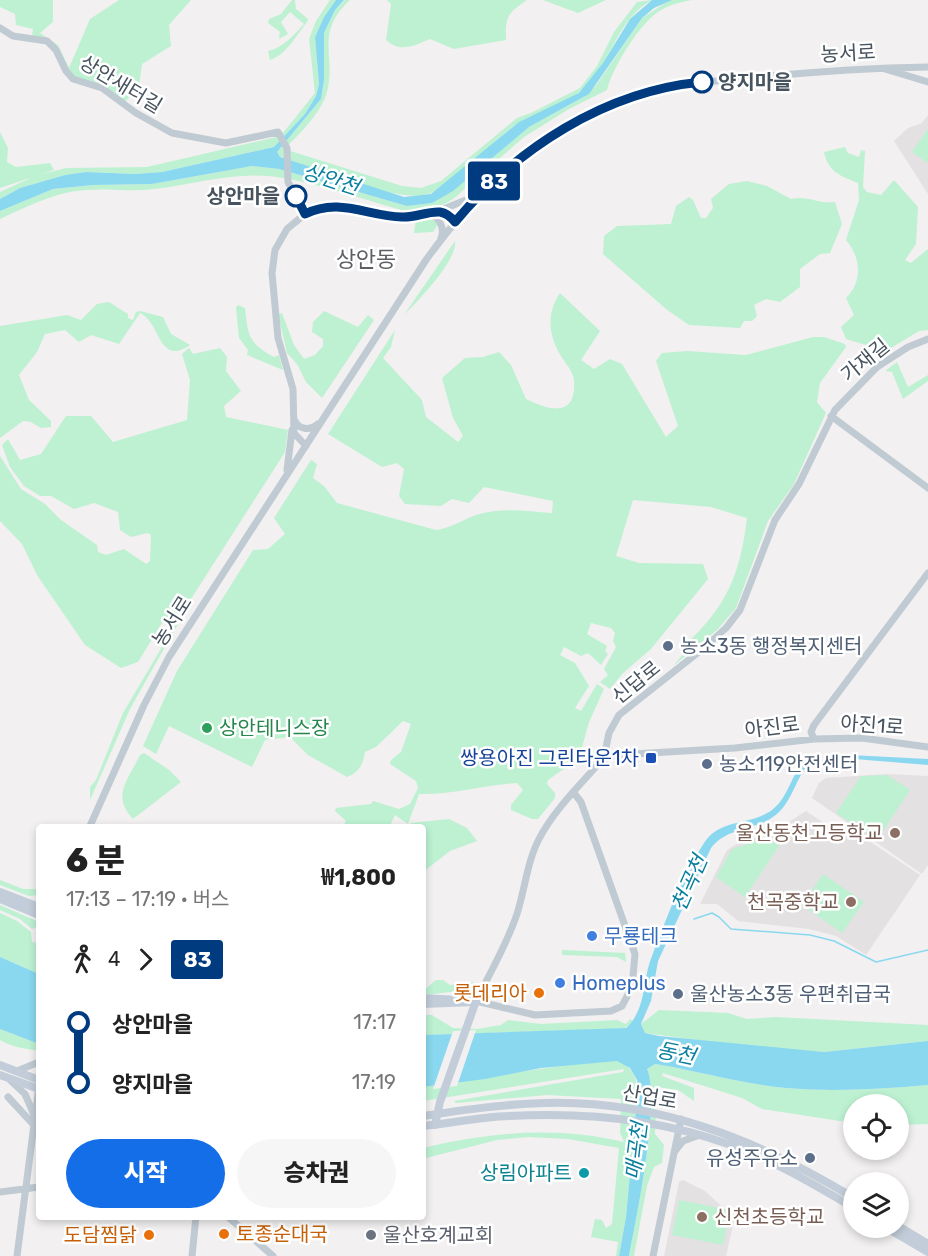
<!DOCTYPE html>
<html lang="ko">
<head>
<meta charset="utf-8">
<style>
	:root { --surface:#fff; --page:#f6f6f6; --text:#222; --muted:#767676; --accent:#136ee8 }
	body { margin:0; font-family:Rubik,"Noto Sans KR",sans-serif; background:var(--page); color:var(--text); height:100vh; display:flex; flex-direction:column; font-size:22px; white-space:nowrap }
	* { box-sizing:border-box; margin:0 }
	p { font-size:20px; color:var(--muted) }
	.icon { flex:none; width:33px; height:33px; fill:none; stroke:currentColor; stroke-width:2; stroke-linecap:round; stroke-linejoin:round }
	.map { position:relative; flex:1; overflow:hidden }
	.drawer { position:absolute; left:36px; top:824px; width:390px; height:396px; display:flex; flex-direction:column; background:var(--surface); border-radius:6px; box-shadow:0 3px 9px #0003 }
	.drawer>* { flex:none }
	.badge { padding:0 12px; border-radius:4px; font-size:21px; line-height:39px }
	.fabs { position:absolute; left:843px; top:1094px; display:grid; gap:12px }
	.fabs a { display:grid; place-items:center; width:66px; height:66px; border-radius:50%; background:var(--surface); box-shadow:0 3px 9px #0003; font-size:30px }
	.map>.badge { position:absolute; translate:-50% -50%; box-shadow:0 0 0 3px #fff }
	.legs { display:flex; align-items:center; gap:9px; height:66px; padding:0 30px; font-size:20px }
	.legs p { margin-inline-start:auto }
	.head { display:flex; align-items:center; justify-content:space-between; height:102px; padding:0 30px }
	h1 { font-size:33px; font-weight:800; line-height:45px }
	.primary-button { display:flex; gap:12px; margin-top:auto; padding:12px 30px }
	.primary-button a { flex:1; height:69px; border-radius:36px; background:var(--accent); color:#fff; font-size:24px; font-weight:800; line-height:69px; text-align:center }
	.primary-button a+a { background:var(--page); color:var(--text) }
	ul { padding:0 30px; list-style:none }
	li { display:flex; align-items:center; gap:21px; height:60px; font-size:22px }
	li i { display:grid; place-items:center; width:9px; height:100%; margin:0 8px; background:currentColor }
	li i::after { content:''; width:15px; height:15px; margin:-8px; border:4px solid; border-radius:50%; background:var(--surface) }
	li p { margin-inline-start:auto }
	li:first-child i { background:linear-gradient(#0000 50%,currentColor 0) }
	li:last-child i { background:linear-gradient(currentColor 50%,#0000 0) }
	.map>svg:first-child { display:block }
	.education { fill:#e3e1e2 }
	.green { fill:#bdf1d2 }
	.water { fill:#89d8ef }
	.pier { fill:#f2f0f0 }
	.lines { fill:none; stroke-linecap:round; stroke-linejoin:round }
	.stream { stroke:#89d8ef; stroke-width:1.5 }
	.tertiary { stroke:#c0cad2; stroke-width:7 }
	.secondary { stroke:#c2cdd9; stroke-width:8 }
	.line-1-casing { stroke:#fff; stroke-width:14 }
	.line-1 { stroke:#003b80; stroke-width:9 }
	.stop-1-dot { fill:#fff; stroke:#003b80; stroke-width:3 }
	.service-dot { fill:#5c6f8a; stroke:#fff; stroke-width:2 }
	.leisure-dot { fill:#2e9e5b; stroke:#fff; stroke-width:2 }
	.transit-dot { fill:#1a4fb4; stroke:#fff; stroke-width:2 }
	.education-dot { fill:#8d6e63; stroke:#fff; stroke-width:2 }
	.shop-dot { fill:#3f7fe0; stroke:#fff; stroke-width:2 }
	.food-dot { fill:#e8710a; stroke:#fff; stroke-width:2 }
	.culture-dot { fill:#0f9aa8; stroke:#fff; stroke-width:2 }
	.worship-dot { fill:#6b7280; stroke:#fff; stroke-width:2 }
	.labels { text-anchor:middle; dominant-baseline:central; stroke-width:5; stroke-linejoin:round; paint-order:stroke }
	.street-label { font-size:20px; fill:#47535e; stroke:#fff }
	.stop-label { font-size:20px; font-weight:bold; fill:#47535e; stroke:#fff; text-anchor:start }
	.service-label { font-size:20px; fill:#4e5e75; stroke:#fff; text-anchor:start }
	.leisure-label { font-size:20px; fill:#27864d; stroke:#fff; text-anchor:start }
	.transit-label { font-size:20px; fill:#164399; stroke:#fff; text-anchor:end }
	.education-label { font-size:20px; fill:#785e54; stroke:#fff; text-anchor:end }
	.shop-label { font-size:20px; fill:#366cbe; stroke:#fff; text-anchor:start }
	.food-label { font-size:20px; fill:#c56008; stroke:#fff; text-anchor:end }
	.culture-label { font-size:20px; fill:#0d838f; stroke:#fff; text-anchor:end }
	.worship-label { font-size:20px; fill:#5b616d; stroke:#fff; text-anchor:start }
	.water-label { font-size:21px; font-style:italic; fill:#097fa0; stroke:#fff }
	.quarter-label { font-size:22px; fill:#5c6065; stroke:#fff }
</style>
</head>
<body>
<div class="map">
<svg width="928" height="1256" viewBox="0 0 928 1256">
	<rect width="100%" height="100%" fill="#f2f0f0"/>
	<path class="education" d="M928 115V194L894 141 908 128 922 123Z
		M887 774 928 776V865L922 874 812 798 819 783 826 778Z
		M806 811 845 837 851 829 920 875 866 955 836 936 809 929 738 921 717 904H700L727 850 740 842 770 834Z
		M683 1180 705 1191 730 1214 734 1221 726 1256H664L679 1182Z"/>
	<path class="green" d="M0 0H53V22L40 33 58 45 69 68 90 19 119 0H191L169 25 171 46 142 64 139 86 125 102 104 86 74 78 46 38 32 36 33 29 16 25 15 14 0 7Z
		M292 0H295L296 9 308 19 307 22C295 37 288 53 270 60L268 51C283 48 294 35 304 24L290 12 281 22 288 34 279 39 280 32 268 23 269 19 281 14Z
		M330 0H336L324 17 315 37 319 84 316 96 305 114 274 147 162 172 135 174 86 172 65 175 20 188 0 199V192L35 176 66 168 147 167 277 137 283 133 315 93 309 39 316 21Z
		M345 0H350C313 34 338 58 326 95 319 115 299 135 284 149L402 186 421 188 441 181 517 118 531 113 580 88 597 66 614 32 637 2 652 0C618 18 612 60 586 86 567 107 533 111 511 128 485 148 462 178 433 192 404 208 314 167 280 157L277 152 321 99 324 80V33L335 10Z
		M387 0H527C508 13 505 16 506 40L454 49 430 39C413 46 401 53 386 40L391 4Z
		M543 0H606L578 13Z
		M670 0H692C682 2 671 4 661 10 641 21 612 68 607 90L569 109 524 137 461 192C454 201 425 215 413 213 373 203 334 188 294 180 241 168 206 183 154 189 131 192 109 188 86 190 55 192 28 206 0 219V211L53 189 93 185 152 184 252 166 279 169 407 206 432 203 467 179 529 127 584 97 597 84 642 18Z
		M928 129V163L912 152Z
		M0 132 8 148 7 162 16 167 50 163 54 170 0 188Z
		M845 147 848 153 859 157 861 150 865 151 863 187 867 192 881 195 894 180 918 207 916 244 905 260 911 263 928 249V330L919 331 886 351 846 339 841 327 854 315 846 298C863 282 861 257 846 240L859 200 858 183C841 176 828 172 824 152Z
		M747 181 767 186 791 199C806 195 819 204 835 202L842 224 830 253 820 254 800 269V287L780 302 766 299 754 305 757 316 752 321H744L740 328 689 325 666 309 603 254 604 236 617 226 671 224 676 206 689 197 693 200 701 218H706L713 208 711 199 729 184Z
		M429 217 438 224 433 232 414 233 416 220Z
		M455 241C458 260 417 302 404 315Z
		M560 293 600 331 581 360 594 369 610 359 622 364 666 437 678 426 656 361 662 353 687 351 746 355 813 337H824L845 344 846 347 820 383 817 402 826 413 794 484 768 521 736 608 717 630 673 666 685 652 684 646C726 607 740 576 747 518L711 507 633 500 616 556 639 563 703 564 708 579 651 649 623 673 610 689 600 682 608 675 604 669 616 647 613 641 615 633 611 628 591 623 587 634 607 646 605 651 608 654 601 665 588 653 581 656 564 647 560 655 575 663 589 686 575 708 581 711 597 684 604 689 589 722 581 751 572 763 548 780 547 784 555 793V798L538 819H532L511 810V805L523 790 517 783C484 785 452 795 419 794L408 824 395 815 390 826H343L346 821 335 811 336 808 371 804 373 801 399 809 410 804 418 788 416 781 390 764 391 760 401 752 411 724 403 721 376 747 365 752C363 765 359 772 347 777L308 755 290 737 265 740 252 767 169 726 156 754 143 746 177 671 253 550 268 549 285 534 274 518 311 460 317 464 313 478 324 486 337 503 436 530C451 528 462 520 476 515 502 507 526 511 552 513L553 501 484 487 469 503 452 499 441 506 405 504 399 496 404 469 397 463 382 467 328 434 395 330 391 347 383 358 422 400 426 417 458 442 463 436 453 418 442 378 465 358 483 357 499 352 511 365 526 399C548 410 577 419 574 380 573 371 567 366 563 359 549 338 545 315 560 293Z
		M109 302 128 314V318L133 320 136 312 140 311 163 317 171 334 190 345C158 367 161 322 140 313L119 344 91 335 79 342 65 330 45 334 37 352 19 375 29 400 51 421V427L41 428 31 422 23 421 0 438V326L67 315 81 320 97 304Z
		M238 305 245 308C248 335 248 343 274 357L279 355 283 370 247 355 248 350 239 338 236 307Z
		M324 311 358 327 368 315 374 320 322 398 306 382 297 364 287 353 278 314 282 313 294 345 304 359 315 355 323 346V339L312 332 313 322Z
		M189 348 193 354 220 348 227 357 226 371 241 391 224 406 226 417 288 430 285 452 182 613 183 615 130 709 90 800V787L96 780 123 713 182 613 163 621 138 662 121 668 85 645 37 575 22 544 0 521V456L21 489 45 504 61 520 97 545 98 552 106 555 124 549 146 564 150 561 151 535 148 533 131 537 120 530 118 512 94 503 74 509 51 496H40L24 486 10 467 2 445 8 439 20 460 41 454 66 416H91L113 442 187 420 190 380 182 354Z
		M897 362 908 387 928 375V381L903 399 892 372 885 371Z
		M144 753 169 770 181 782 133 819C111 796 128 780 140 755Z
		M887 775 910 790 877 840 836 813 861 776Z
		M449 819 467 828 477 841 450 851 423 872V826H410L411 823Z
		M766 838 779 846 745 897 716 877 732 849Z
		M823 874 864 902 842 933 802 905Z
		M0 880 23 889H39V895L29 896 0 885Z
		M0 905 39 922V926L32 929 20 919 0 910Z
		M0 913 17 921 31 932 32 942 37 943 39 940V974L0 957Z
		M562 950 625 953 626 962 617 957 562 955Z
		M436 980H443L450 985 474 982 470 990 423 995V991Z
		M659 1010 728 1013 747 1019 775 1017 928 1025V1041L824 1052 727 1044 645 1033 641 1024Z
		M423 1015H432L453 1028 477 1029 501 1025 508 1020 541 1024 617 1020 626 1024 630 1019 633 1021 625 1028 614 1029 423 1035Z
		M0 1029 39 1044V1051C24 1048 14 1048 0 1040Z
		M617 1061C631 1065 636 1076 638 1090L626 1217 619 1256H616L618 1242 591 1237 595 1219 602 1220 606 1228 612 1224 619 1148 568 1139 528 1137 497 1140 426 1158 423 1148C491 1132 555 1126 624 1142L620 1133 621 1099 547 1095 456 1103 454 1101 623 1072 624 1069 423 1101V1087C488 1079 552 1064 617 1061Z
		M655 1064C699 1071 741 1084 786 1088 833 1092 881 1089 928 1085V1124L899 1125 898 1104H854L853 1123 762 1109 742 1098 663 1073 662 1076 694 1088V1101L678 1090 657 1087 655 1134 664 1145 662 1163 654 1167 647 1186 634 1256H629C636 1220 661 1098 647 1069Z
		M679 1200 725 1209 729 1214 723 1245 672 1235Z"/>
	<path class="water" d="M336 0H344L335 10 324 33V80L321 99 277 152 280 157 404 197 431 194 519 122 579 93 603 63 630 19 652 0H672L654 8 642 18 589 94 529 127 453 191 432 203 407 206 279 169 252 166 152 184 93 185 53 189 0 211V199L20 188 65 175 86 172 135 174 162 172 274 147 305 114 316 96 319 84 315 37 324 17Z
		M830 754 928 759V765L830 757Z
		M805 760 808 764C794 782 791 807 770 819 749 831 727 828 711 848L658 961 651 1001 641 1024 645 1033 659 1036 824 1052 928 1041V1085C881 1089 833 1092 786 1088 741 1084 699 1071 655 1064L647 1069C661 1099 636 1220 629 1256H619L626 1217 638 1090 637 1080 630 1068 617 1061 541 1068 485 1079 423 1087V1035L626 1028C647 1009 642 980 652 956 666 919 682 876 704 843 720 818 750 826 772 810 789 797 791 774 805 760Z
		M0 957 39 974V1044L0 1029Z"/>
	<path class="pier" d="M476 1030 457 1086 433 1089 453 1031Z"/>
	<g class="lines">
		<path class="stream" d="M694 919 712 913 719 917 731 929 810 935 834 941 876 962 928 950"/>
		<path class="tertiary" d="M0 28 13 36 47 41 56 50 66 71 73 79 102 88 136 113 172 133 226 143 278 132 287 148 288 182 305 214
			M885 69 928 82
			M436 212 476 196
			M429 214C440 217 445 229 441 238
			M831 416 928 488
			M294 419C298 430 310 431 318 424
			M306 446 294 433 293 389 278 338 272 273 275 250 287 229 305 214 329 205 399 217 439 212 449 216 455 222
			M287 470 292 430
			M814 739 811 732 814 725 928 573
			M602 760 616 755 735 748 814 739 862 738 928 747
			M574 793 581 802 635 954 632 987 622 1006 611 1011 535 1015 476 1001C490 973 507 944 517 914 525 889 527 862 539 839 554 810 581 784 602 760L604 757 609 733 619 715 705 647 726 628 740 610 775 520 799 484 835 410 877 367 908 347 928 339
			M90 826 144 705 169 657 426 260C478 187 550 123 638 95 674 83 713 81 750 78 810 72 869 68 928 67
			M17 1071 39 1062
			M10 1080 25 1094 34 1115
			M8 1097 33 1124 39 1117
			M675 1151 683 1141 700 1135
			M0 1192 39 1187
			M227 1216 273 1256
			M17 1256 39 1086
			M192 1256 196 1216
			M653 1256 681 1119"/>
		<path class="secondary" d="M0 892 39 907
			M0 899 39 915
			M423 998 476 1001
			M423 1004 474 1002
			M0 1065 39 1080
			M0 1075 39 1089
			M423 1116C463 1110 504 1104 545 1103 658 1100 759 1140 854 1198
			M435 1125 440 1102 476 1001
			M423 1126C452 1123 480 1117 509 1116 581 1112 659 1119 728 1144 773 1160 813 1184 854 1208
			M898 1226 928 1244
			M885 1227 928 1252"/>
	</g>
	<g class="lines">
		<defs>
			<path id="line-1" d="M296 196 305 214C339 197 367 216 402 217 415 218 427 211 440 212 446 213 451 217 455 222 516 149 605 91 702 82"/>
		</defs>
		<use href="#line-1" class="line-1-casing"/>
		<use href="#line-1" class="line-1"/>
	</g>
	<g class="stop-1-dot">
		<circle cx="702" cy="82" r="10"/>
		<circle cx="296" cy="196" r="10"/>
	</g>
	<g class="service-dot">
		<circle cx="668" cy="646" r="6"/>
		<circle cx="707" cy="764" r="6"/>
		<circle cx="678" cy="994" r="6"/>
		<circle cx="810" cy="1158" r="6"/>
	</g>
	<circle class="leisure-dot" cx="207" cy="728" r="6"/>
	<rect class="transit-dot" x="645" y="752" width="12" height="12" rx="3"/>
	<g class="education-dot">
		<circle cx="895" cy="833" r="6"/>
		<circle cx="851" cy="902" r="6"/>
		<circle cx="702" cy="1217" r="6"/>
	</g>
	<g class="shop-dot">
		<circle cx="592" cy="936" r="6"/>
		<circle cx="560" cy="983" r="6"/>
	</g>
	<g class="food-dot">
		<circle cx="539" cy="993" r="6"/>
		<circle cx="224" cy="1234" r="6"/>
		<circle cx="149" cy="1235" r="6"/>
	</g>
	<circle class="culture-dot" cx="584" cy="1173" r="6"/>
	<circle class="worship-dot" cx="371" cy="1235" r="6"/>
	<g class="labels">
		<g class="street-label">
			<text transform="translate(848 53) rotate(-3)">농서로</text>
			<text transform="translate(121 84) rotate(31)">상안새터길</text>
			<text transform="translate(865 360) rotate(-39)">가재길</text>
			<text transform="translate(172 621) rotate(-58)">농서로</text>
			<text transform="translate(636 682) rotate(-39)">신답로</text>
			<text transform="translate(872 725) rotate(4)">아진1로</text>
			<text transform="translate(772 727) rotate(-7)">아진로</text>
			<text transform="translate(650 1097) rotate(10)">산업로</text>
		</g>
		<g class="stop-label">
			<text x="718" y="82">양지마을</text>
			<text x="280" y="196" text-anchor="end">상안마을</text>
		</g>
		<g class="service-label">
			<text x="680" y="646">농소3동 행정복지센터</text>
			<text x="719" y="764">농소119안전센터</text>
			<text x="690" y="994">울산농소3동 우편취급국</text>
			<text x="798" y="1158" text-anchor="end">유성주유소</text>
		</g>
		<g class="leisure-label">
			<text x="219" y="728">상안테니스장</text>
		</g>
		<g class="transit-label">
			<text x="639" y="758">쌍용아진 그린타운1차</text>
		</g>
		<g class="education-label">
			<text x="883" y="833">울산동천고등학교</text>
			<text x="839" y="902">천곡중학교</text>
			<text x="714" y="1217" text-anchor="start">신천초등학교</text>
		</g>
		<g class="shop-label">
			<text x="604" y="936">무룡테크</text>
			<text x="572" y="983">Homeplus</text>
		</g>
		<g class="food-label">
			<text x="527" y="993">롯데리아</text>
			<text x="236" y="1234" text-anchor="start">토종순대국</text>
			<text x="137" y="1235">도담찜닭</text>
		</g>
		<g class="culture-label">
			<text x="572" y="1173">상림아파트</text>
		</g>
		<g class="worship-label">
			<text x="383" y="1235">울산호계교회</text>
		</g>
		<g class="water-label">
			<text transform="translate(331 179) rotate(18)">상안천</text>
			<text transform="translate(689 883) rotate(-66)">천곡천</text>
			<text transform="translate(676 1053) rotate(12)">동천</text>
			<text transform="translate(636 1151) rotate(-83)">매곡천</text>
		</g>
		<g class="quarter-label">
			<text x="366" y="259">상안동</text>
		</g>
	</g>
</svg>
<div class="fabs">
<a><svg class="icon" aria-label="locate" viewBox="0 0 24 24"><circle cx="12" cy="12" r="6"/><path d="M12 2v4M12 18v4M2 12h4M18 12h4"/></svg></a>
<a><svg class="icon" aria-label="layers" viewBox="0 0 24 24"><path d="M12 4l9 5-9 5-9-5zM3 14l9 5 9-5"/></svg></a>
</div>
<b class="badge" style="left:494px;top:181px;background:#003b80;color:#fff">83</b>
<section class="drawer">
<div class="head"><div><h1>6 분</h1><p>17:13 – 17:19 · 버스</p></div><b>₩1,800</b></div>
<div class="legs"><svg class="icon" aria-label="walk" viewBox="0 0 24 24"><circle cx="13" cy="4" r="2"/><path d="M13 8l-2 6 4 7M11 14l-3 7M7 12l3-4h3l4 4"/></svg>4<svg class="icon" aria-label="forward" viewBox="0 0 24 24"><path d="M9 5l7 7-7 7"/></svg><b class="badge" style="background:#003b80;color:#fff">83</b></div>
<ul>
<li><i style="color:#003b80"></i><b>상안마을</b><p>17:17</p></li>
<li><i style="color:#003b80"></i><b>양지마을</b><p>17:19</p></li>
</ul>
<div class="primary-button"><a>시작</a><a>승차권</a></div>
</section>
</div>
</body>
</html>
